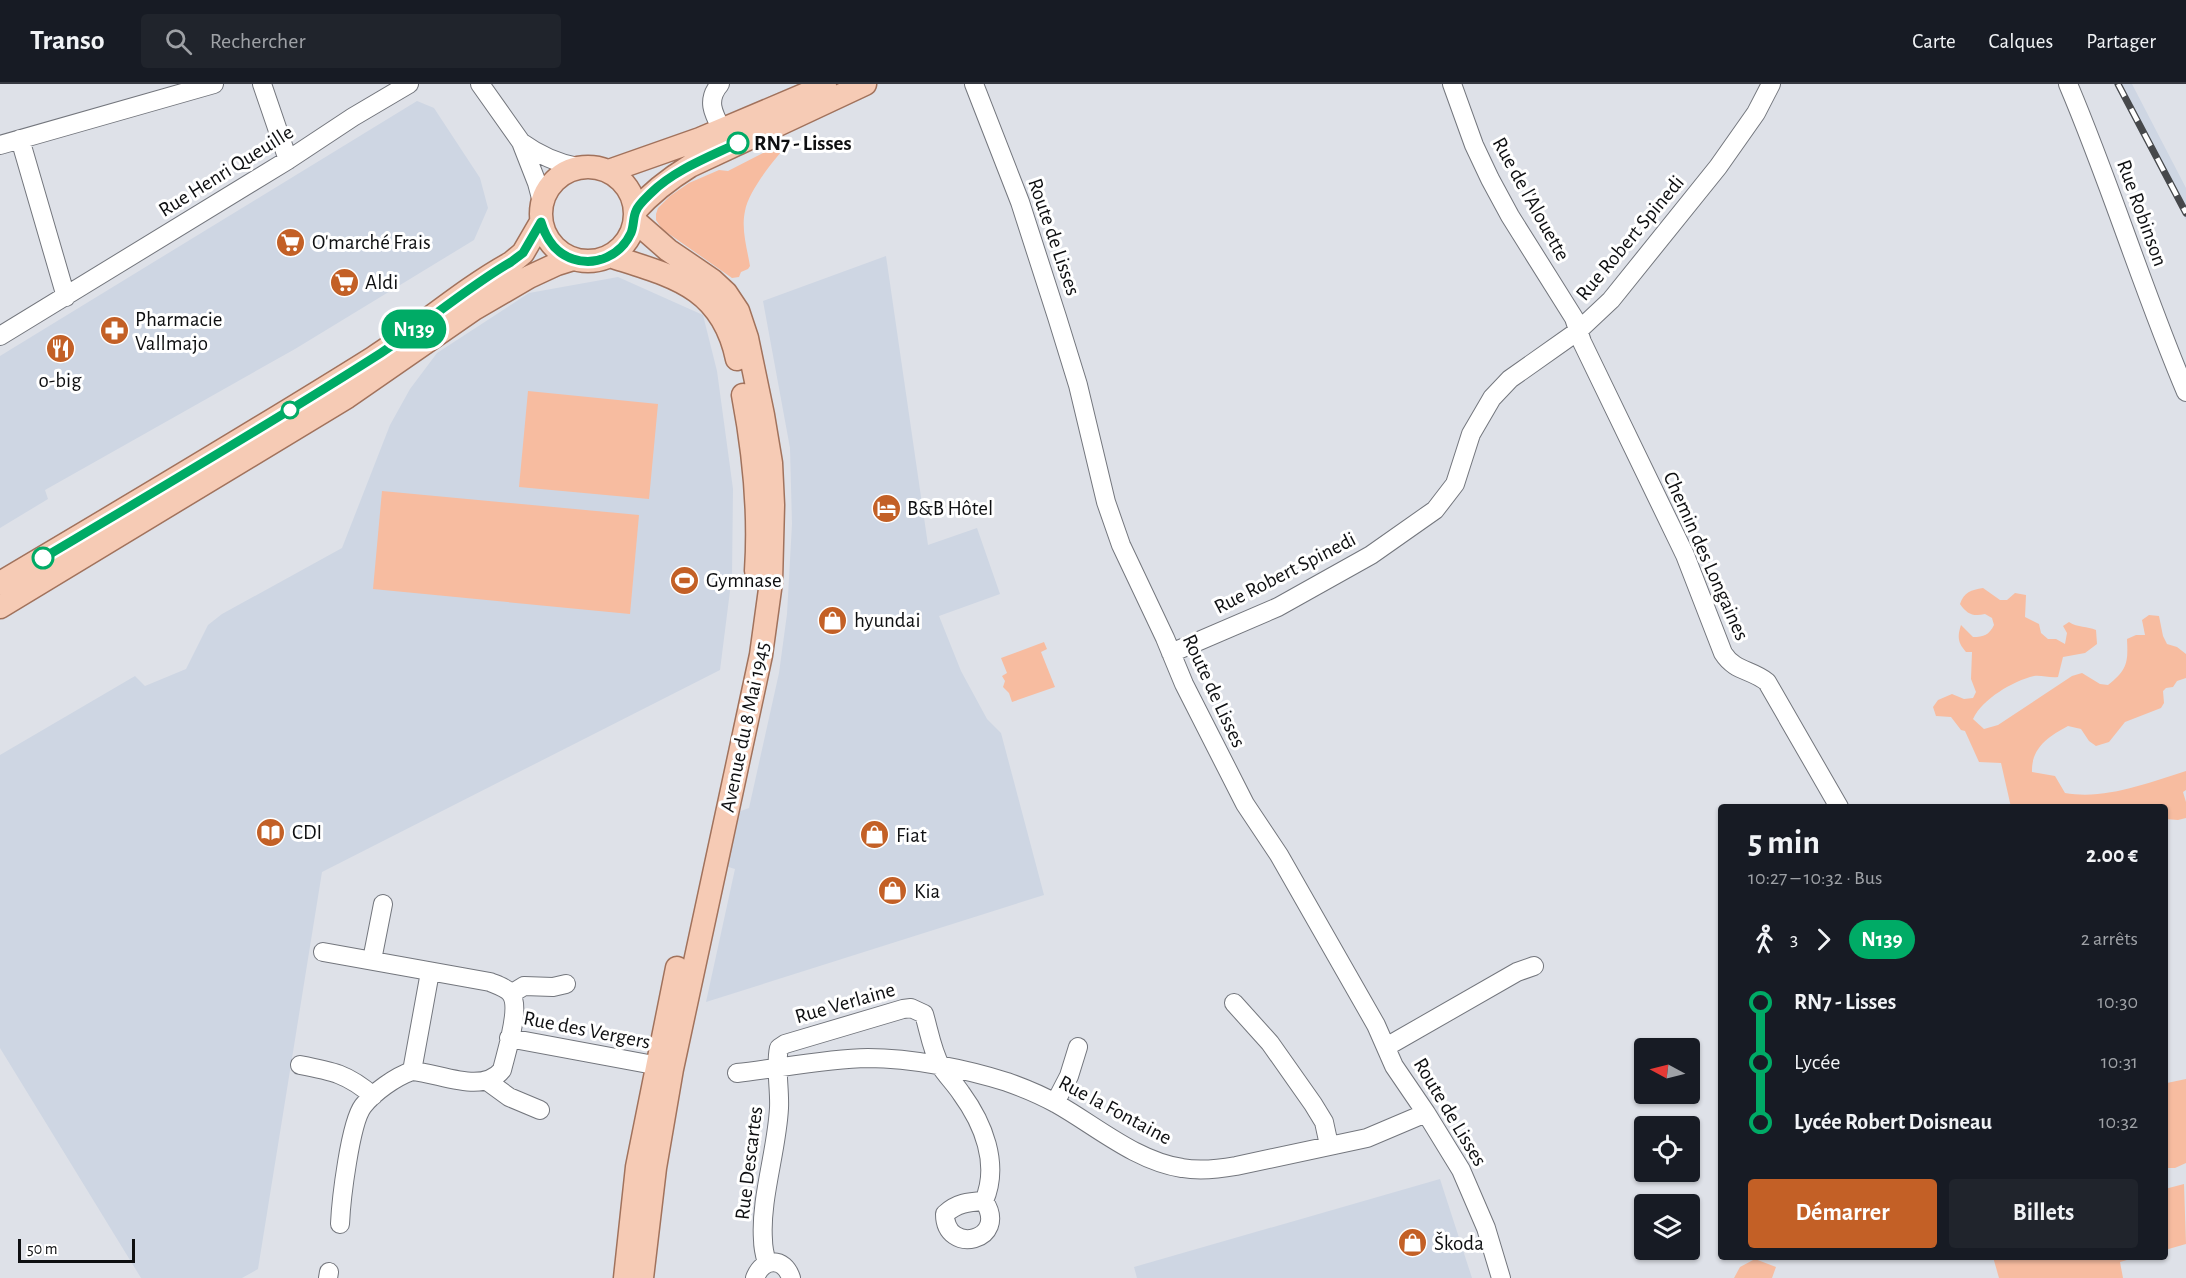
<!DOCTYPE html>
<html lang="fr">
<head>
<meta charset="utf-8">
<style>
	:root { --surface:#171b24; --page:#20242c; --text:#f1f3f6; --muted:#9ea1a6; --line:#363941; --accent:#c36026 }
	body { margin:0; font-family:"Alegreya Sans",sans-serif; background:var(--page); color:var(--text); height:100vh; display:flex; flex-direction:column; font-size:22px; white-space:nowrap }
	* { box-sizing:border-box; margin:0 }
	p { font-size:20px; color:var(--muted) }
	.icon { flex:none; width:33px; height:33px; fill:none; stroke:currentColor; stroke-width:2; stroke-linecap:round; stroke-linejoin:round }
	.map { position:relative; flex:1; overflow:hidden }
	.details { position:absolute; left:1718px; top:720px; width:450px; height:456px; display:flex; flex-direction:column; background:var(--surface); border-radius:6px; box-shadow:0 2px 4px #0004 }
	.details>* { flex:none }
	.badge { padding:0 12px; border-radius:20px; font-size:21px; line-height:39px }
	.needle { width:39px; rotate:277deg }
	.tools { position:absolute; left:1634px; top:954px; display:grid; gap:12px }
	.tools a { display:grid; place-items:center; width:66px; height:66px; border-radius:6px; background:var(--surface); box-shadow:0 2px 4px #0004; font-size:30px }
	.scale { position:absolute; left:18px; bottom:15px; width:117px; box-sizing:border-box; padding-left:6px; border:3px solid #0e0f11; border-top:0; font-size:16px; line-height:21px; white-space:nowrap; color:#0e0f11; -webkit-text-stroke:4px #fff; paint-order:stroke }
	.map>.badge { position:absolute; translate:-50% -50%; box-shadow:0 0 0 3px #fff }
	.legs { display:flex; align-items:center; gap:9px; height:66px; padding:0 30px; font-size:20px }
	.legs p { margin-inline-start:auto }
	.overview { display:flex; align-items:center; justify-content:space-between; height:102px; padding:0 30px }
	h1 { font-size:33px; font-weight:700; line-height:45px }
	.primary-button { display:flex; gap:12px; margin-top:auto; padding:12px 30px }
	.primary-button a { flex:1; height:69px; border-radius:6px; background:var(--accent); color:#fff; font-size:24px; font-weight:700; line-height:69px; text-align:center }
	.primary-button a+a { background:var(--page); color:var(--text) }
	ul { padding:0 30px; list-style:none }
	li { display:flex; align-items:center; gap:21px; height:60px; font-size:22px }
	li i { display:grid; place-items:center; width:9px; height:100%; margin:0 8px; background:currentColor }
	li i::after { content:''; width:15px; height:15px; margin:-8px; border:4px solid; border-radius:50%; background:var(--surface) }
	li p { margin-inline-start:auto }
	li:first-child i { background:linear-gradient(#0000 50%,currentColor 0) }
	li:last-child i { background:linear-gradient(currentColor 50%,#0000 0) }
	header { display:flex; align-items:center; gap:36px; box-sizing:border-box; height:84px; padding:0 30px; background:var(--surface); border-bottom:2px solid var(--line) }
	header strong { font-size:28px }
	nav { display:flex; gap:33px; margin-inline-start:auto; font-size:21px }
	.search { width:420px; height:54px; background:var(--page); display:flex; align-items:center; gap:15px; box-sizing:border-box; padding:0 21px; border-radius:6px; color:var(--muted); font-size:22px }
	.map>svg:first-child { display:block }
	.built { fill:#ced6e3 }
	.green { fill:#f7bca0 }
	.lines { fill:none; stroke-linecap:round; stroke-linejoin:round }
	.minor-casing { stroke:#73767d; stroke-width:20 }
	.major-casing { stroke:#a1725c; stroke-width:25 }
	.minor { stroke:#fff; stroke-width:18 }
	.major { stroke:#f6cbb5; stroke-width:22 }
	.rail-casing { stroke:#46484b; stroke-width:7 }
	.rail { stroke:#fff; stroke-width:4.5; stroke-dasharray:14; stroke-linecap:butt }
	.line-1-casing { stroke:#fff; stroke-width:14 }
	.line-1 { stroke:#00ab66; stroke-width:9 }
	.stop-1-dot { fill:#fff; stroke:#00ab66; stroke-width:3 }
	.labels { text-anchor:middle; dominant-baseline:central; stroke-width:6; stroke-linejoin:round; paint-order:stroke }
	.stop-label { font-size:21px; font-weight:bold; fill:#0e0f11; stroke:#fff; text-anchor:start }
	.street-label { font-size:21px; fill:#0e0f11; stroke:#fff }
	.poi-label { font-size:21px; fill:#0e0f11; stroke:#fff; text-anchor:start }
</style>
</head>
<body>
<header>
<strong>Transo</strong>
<div class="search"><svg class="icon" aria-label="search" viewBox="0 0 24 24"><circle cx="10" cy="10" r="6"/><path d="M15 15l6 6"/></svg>Rechercher</div>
<nav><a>Carte</a><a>Calques</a><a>Partager</a></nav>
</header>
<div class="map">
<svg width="2186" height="1194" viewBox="0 0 2186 1194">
	<rect width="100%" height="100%" fill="#dee1e8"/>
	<path class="built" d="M2114 0H2132L2186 104V136Z
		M417 17 434 24 480 94 488 124 474 156 295 265 45 406 48 415 0 444V272Z
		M886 172 928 461 977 444 1000 510 939 532 961 587 987 635 1001 649 1044 811 706 918 735 785 725 782 738 728 749 724 779 589 787 530 792 440 790 364 763 217Z
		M618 193 703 231 717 287 733 405 732 491 720 586 322 788 258 1185 242 1194H141L0 964V671L135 592 145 602 186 585 208 541 222 530 342 464 390 341 410 305 437 269 529 209Z
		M1440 1095 1472 1194H1137L1134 1183Z"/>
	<path class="green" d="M785 53 790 57C776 74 749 105 745 127 741 145 747 164 750 182L748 185 741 188 739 193 732 194 662 145 656 136V130L658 124 670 112 689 99 719 86 728 87 765 68 772 59Z
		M528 307 658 320 649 415 519 403Z
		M382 407 639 431 630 530 373 505Z
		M1983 504 2000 516H2007L2015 509 2026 511 2025 533 2039 540 2041 549 2048 555H2056L2065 560 2067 549 2063 542 2069 538C2078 544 2087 542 2096 546L2097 560 2085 569 2063 573 2058 593C2050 594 2041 591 2034 592 2013 597 1982 615 1973 635L1984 645 1998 641 2072 592 2082 589 2100 600 2108 601C2128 585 2128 578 2127 555L2136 551H2145L2142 536 2149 531 2159 532 2163 552 2167 560 2177 563 2186 570V594L2177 597 2173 603 2166 604 2163 607 2164 619 2161 624 2125 638 2109 658 2096 662 2089 657 2081 645 2068 642C2049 652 2031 664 2032 688L2055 692 2065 709C2106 716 2147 699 2186 687V706L2183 708 2186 718V734L2178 736 2165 735 2164 723H2011L2001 679 1979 678 1965 647 1961 646 1951 633 1936 632 1933 623 1938 616 1952 610 1964 615 1973 614 1976 608 1971 595 1972 568H1966C1958 559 1957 553 1961 541L1973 553C1984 553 1989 551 1994 541L1992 534 1985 530C1973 533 1967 530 1960 520 1964 508 1971 506 1983 504Z
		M1044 558 1047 565 1041 568 1055 603 1012 618 1009 609 1003 603 1005 597 1002 592 1007 589 1001 574Z
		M2164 995 2167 999 2186 995V1079L2175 1084H2167L2165 1082Z
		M2184 1100 2186 1160 2165 1166V1105Z
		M1993 1173H2137L2120 1178 2123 1194H1999Z
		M1755 1175 1776 1183 1772 1194H1734L1740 1183Z"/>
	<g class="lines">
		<defs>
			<path id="minor" d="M262 0 288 76
				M480 0 521 58 537 99 542 118
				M720 0C706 16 713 29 722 46
				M974 0 1020 118 1057 233 1078 301 1106 418 1121 461 1165 554 1184 600 1245 720 1279 771 1376 941 1394 982 1426 1029 1461 1086 1486 1144 1501 1194
				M1452 0 1474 61 1490 95 1510 132 1574 234 1582 258 1685 471 1723 569C1735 588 1751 585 1767 598L1839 723
				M2068 0C2111 101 2143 207 2186 308
				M20 55 66 213
				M521 58C539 71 556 79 578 83
				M0 61 214 0
				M0 252 288 76 353 33 409 0
				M1171 569 1278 523 1371 471 1435 426 1455 400 1471 350 1492 314 1510 295 1578 247 1611 216 1718 83 1756 29 1771 0
				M323 868 490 898C497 901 507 904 511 910 521 924 506 969 502 986 482 1011 440 989 412 987 395 993 374 1008 363 1022 350 1039 341 1117 340 1140
				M372 876 383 820
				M511 910 524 902 553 903 566 900
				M1234 919 1270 959 1313 1020 1324 1038 1329 1061
				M509 954 670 984
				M1386 963 1517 888 1534 882
				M300 981C332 987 348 990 373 1012
				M412 987 430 888
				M737 989C781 984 824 975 868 974 912 974 966 985 1007 998 1024 1004 1041 1011 1057 1020 1096 1042 1136 1077 1182 1084 1199 1087 1219 1085 1236 1082L1367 1054 1426 1029
				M487 997 509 1013 540 1026
				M1055 1019 1069 992 1078 963
				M984 1117C1010 1157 945 1172 945 1130 957 1119 968 1118 984 1117Z
				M767 1179C765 1172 763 1164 763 1156 760 1115 777 1066 779 1024 780 1004 775 982 779 964L785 960 903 925 911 924 924 930C929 947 932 967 941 983 947 992 955 1000 961 1009 983 1039 1000 1080 984 1117
				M328 1194 329 1188
				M755 1194C763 1173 784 1173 791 1194"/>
			<path id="major" d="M541 130a47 47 0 1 1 94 0a47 47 0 1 1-94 0Z
				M609 87 700 55 825 2
				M635 127C652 108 669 95 690 82L865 0
				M635 137 668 166 712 196 726 209 738 227 747 254 763 331 771 379 773 421 771 498 761 571 672 985 655 1084 642 1194
				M610 172C672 192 722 202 737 275
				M743 311C754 369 760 428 756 487
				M0 499C125 425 250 351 373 274 420 244 462 206 511 179L523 169 541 138
				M0 523 347 313 474 225 529 193 557 180 573 175
				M625 1194 637 1083 677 884"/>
		</defs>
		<use href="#minor" class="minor-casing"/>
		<use href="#major" class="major-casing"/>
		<use href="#minor" class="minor"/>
		<use href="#major" class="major"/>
		<defs>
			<path id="rail" d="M2118 0 2186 129"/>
		</defs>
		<use href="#rail" class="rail-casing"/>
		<use href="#rail" class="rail"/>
	</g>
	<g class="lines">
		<defs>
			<path id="line-1" d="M43 474C156 407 270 340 381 269 425 240 465 205 511 178L523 169 541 138C546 155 555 169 573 175 596 183 621 171 631 149 634 142 633 133 636 127 638 121 646 114 651 109 674 86 709 73 738 59"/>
		</defs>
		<use href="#line-1" class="line-1-casing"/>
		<use href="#line-1" class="line-1"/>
	</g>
	<defs>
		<symbol id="supermarket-disc" viewBox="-11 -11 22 22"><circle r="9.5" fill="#c36026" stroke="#fff"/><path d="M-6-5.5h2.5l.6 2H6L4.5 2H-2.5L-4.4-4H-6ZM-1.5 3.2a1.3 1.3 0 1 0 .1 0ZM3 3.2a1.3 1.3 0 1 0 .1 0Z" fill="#fff"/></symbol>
		<symbol id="pharmacy-disc" viewBox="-11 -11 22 22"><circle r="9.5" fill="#c36026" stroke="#fff"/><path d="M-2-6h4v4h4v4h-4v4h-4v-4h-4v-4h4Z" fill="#fff"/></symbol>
		<symbol id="restaurant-disc" viewBox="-11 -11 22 22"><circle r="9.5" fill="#c36026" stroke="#fff"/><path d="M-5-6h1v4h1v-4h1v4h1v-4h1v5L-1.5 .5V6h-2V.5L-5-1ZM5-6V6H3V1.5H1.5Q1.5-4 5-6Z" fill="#fff"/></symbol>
		<symbol id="hotel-disc" viewBox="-11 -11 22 22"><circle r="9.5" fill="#c36026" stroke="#fff"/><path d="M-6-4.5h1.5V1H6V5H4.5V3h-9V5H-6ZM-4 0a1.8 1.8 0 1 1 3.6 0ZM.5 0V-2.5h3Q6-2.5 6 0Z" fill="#fff"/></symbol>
		<symbol id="stadium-disc" viewBox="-11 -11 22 22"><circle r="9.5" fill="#c36026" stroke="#fff"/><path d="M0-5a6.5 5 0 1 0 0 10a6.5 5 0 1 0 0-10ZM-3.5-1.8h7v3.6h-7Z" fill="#fff"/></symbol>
		<symbol id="shop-disc" viewBox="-11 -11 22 22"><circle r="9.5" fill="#c36026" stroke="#fff"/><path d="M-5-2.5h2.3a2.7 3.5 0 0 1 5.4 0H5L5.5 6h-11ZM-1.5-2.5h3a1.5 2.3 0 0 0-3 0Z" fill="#fff"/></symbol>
		<symbol id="library-disc" viewBox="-11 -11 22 22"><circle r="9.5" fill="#c36026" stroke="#fff"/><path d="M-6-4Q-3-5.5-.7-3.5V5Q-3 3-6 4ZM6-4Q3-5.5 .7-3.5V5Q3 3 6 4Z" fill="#fff"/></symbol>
	</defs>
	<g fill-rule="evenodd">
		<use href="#supermarket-disc" x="274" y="142" width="33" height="33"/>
		<use href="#supermarket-disc" x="328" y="182" width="33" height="33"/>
		<use href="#pharmacy-disc" x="98" y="230" width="33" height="33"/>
		<use href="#restaurant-disc" x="44" y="248" width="33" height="33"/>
		<use href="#hotel-disc" x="870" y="408" width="33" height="33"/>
		<use href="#stadium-disc" x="668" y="480" width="33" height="33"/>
		<use href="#shop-disc" x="816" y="520" width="33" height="33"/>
		<use href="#library-disc" x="254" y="732" width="33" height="33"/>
		<use href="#shop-disc" x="858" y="734" width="33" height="33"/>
		<use href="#shop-disc" x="876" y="790" width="33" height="33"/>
		<use href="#shop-disc" x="1396" y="1142" width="33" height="33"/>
	</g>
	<g class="stop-1-dot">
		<circle cx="738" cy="59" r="10"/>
		<circle cx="290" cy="326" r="8"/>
		<circle cx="43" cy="474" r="10"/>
	</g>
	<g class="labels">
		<g class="stop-label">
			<text x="754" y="59">RN7 - Lisses</text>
		</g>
		<g class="street-label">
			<text transform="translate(226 87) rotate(-32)">Rue Henri Queuille</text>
			<text transform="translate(1531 115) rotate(61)">Rue de l'Alouette</text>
			<text transform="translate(2142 129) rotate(70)">Rue Robinson</text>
			<text transform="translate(1054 153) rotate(71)">Route de Lisses</text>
			<text transform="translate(1630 154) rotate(-50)">Rue Robert Spinedi</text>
			<text transform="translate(1706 472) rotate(66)">Chemin des Longaines</text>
			<text transform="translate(1285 489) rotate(-27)">Rue Robert Spinedi</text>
			<text transform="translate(1214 607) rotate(65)">Route de Lisses</text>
			<text transform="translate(745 643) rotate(-78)">Avenue du 8 Mai 1945</text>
			<text transform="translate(845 919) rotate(-16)">Rue Verlaine</text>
			<text transform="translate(587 946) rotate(11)">Rue des Vergers</text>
			<text transform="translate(1115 1026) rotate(28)">Rue la Fontaine</text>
			<text transform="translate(1450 1028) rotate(59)">Route de Lisses</text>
			<text transform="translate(749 1079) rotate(-83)">Rue Descartes</text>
		</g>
		<g class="poi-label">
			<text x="312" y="158">O'marché Frais</text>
			<text x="365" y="198">Aldi</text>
			<text x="135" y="235">Pharmacie<tspan x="135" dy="24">Vallmajo</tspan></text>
			<text x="60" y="296" text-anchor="middle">o-big</text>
			<text x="907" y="424">B&amp;B Hôtel</text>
			<text x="706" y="496">Gymnase</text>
			<text x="854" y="536">hyundai</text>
			<text x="292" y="748">CDI</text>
			<text x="896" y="751">Fiat</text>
			<text x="914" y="807">Kia</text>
			<text x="1434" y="1159">Škoda</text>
		</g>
	</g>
</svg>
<div class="tools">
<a><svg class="needle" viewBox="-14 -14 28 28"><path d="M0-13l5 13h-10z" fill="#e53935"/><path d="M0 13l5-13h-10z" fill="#9ea1a6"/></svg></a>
<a><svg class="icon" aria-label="locate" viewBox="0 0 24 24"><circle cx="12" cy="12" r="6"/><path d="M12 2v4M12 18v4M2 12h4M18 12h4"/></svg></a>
<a><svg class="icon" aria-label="layers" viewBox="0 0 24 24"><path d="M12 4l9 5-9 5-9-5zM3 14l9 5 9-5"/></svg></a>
</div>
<div class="scale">50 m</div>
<b class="badge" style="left:414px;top:245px;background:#00ab66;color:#fff">N139</b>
<section class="details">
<div class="overview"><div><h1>5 min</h1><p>10:27 – 10:32 · Bus</p></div><b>2.00 €</b></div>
<div class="legs"><svg class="icon" aria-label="walk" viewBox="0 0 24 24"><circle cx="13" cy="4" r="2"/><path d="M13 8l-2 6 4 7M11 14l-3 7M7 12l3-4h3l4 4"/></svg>3<svg class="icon" aria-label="forward" viewBox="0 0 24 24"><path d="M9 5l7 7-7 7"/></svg><b class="badge" style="background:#00ab66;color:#fff">N139</b><p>2 arrêts</p></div>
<ul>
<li><i style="color:#00ab66"></i><b>RN7 - Lisses</b><p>10:30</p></li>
<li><i style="color:#00ab66"></i><span>Lycée</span><p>10:31</p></li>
<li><i style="color:#00ab66"></i><b>Lycée Robert Doisneau</b><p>10:32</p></li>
</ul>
<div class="primary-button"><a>Démarrer</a><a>Billets</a></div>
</section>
</div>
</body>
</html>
